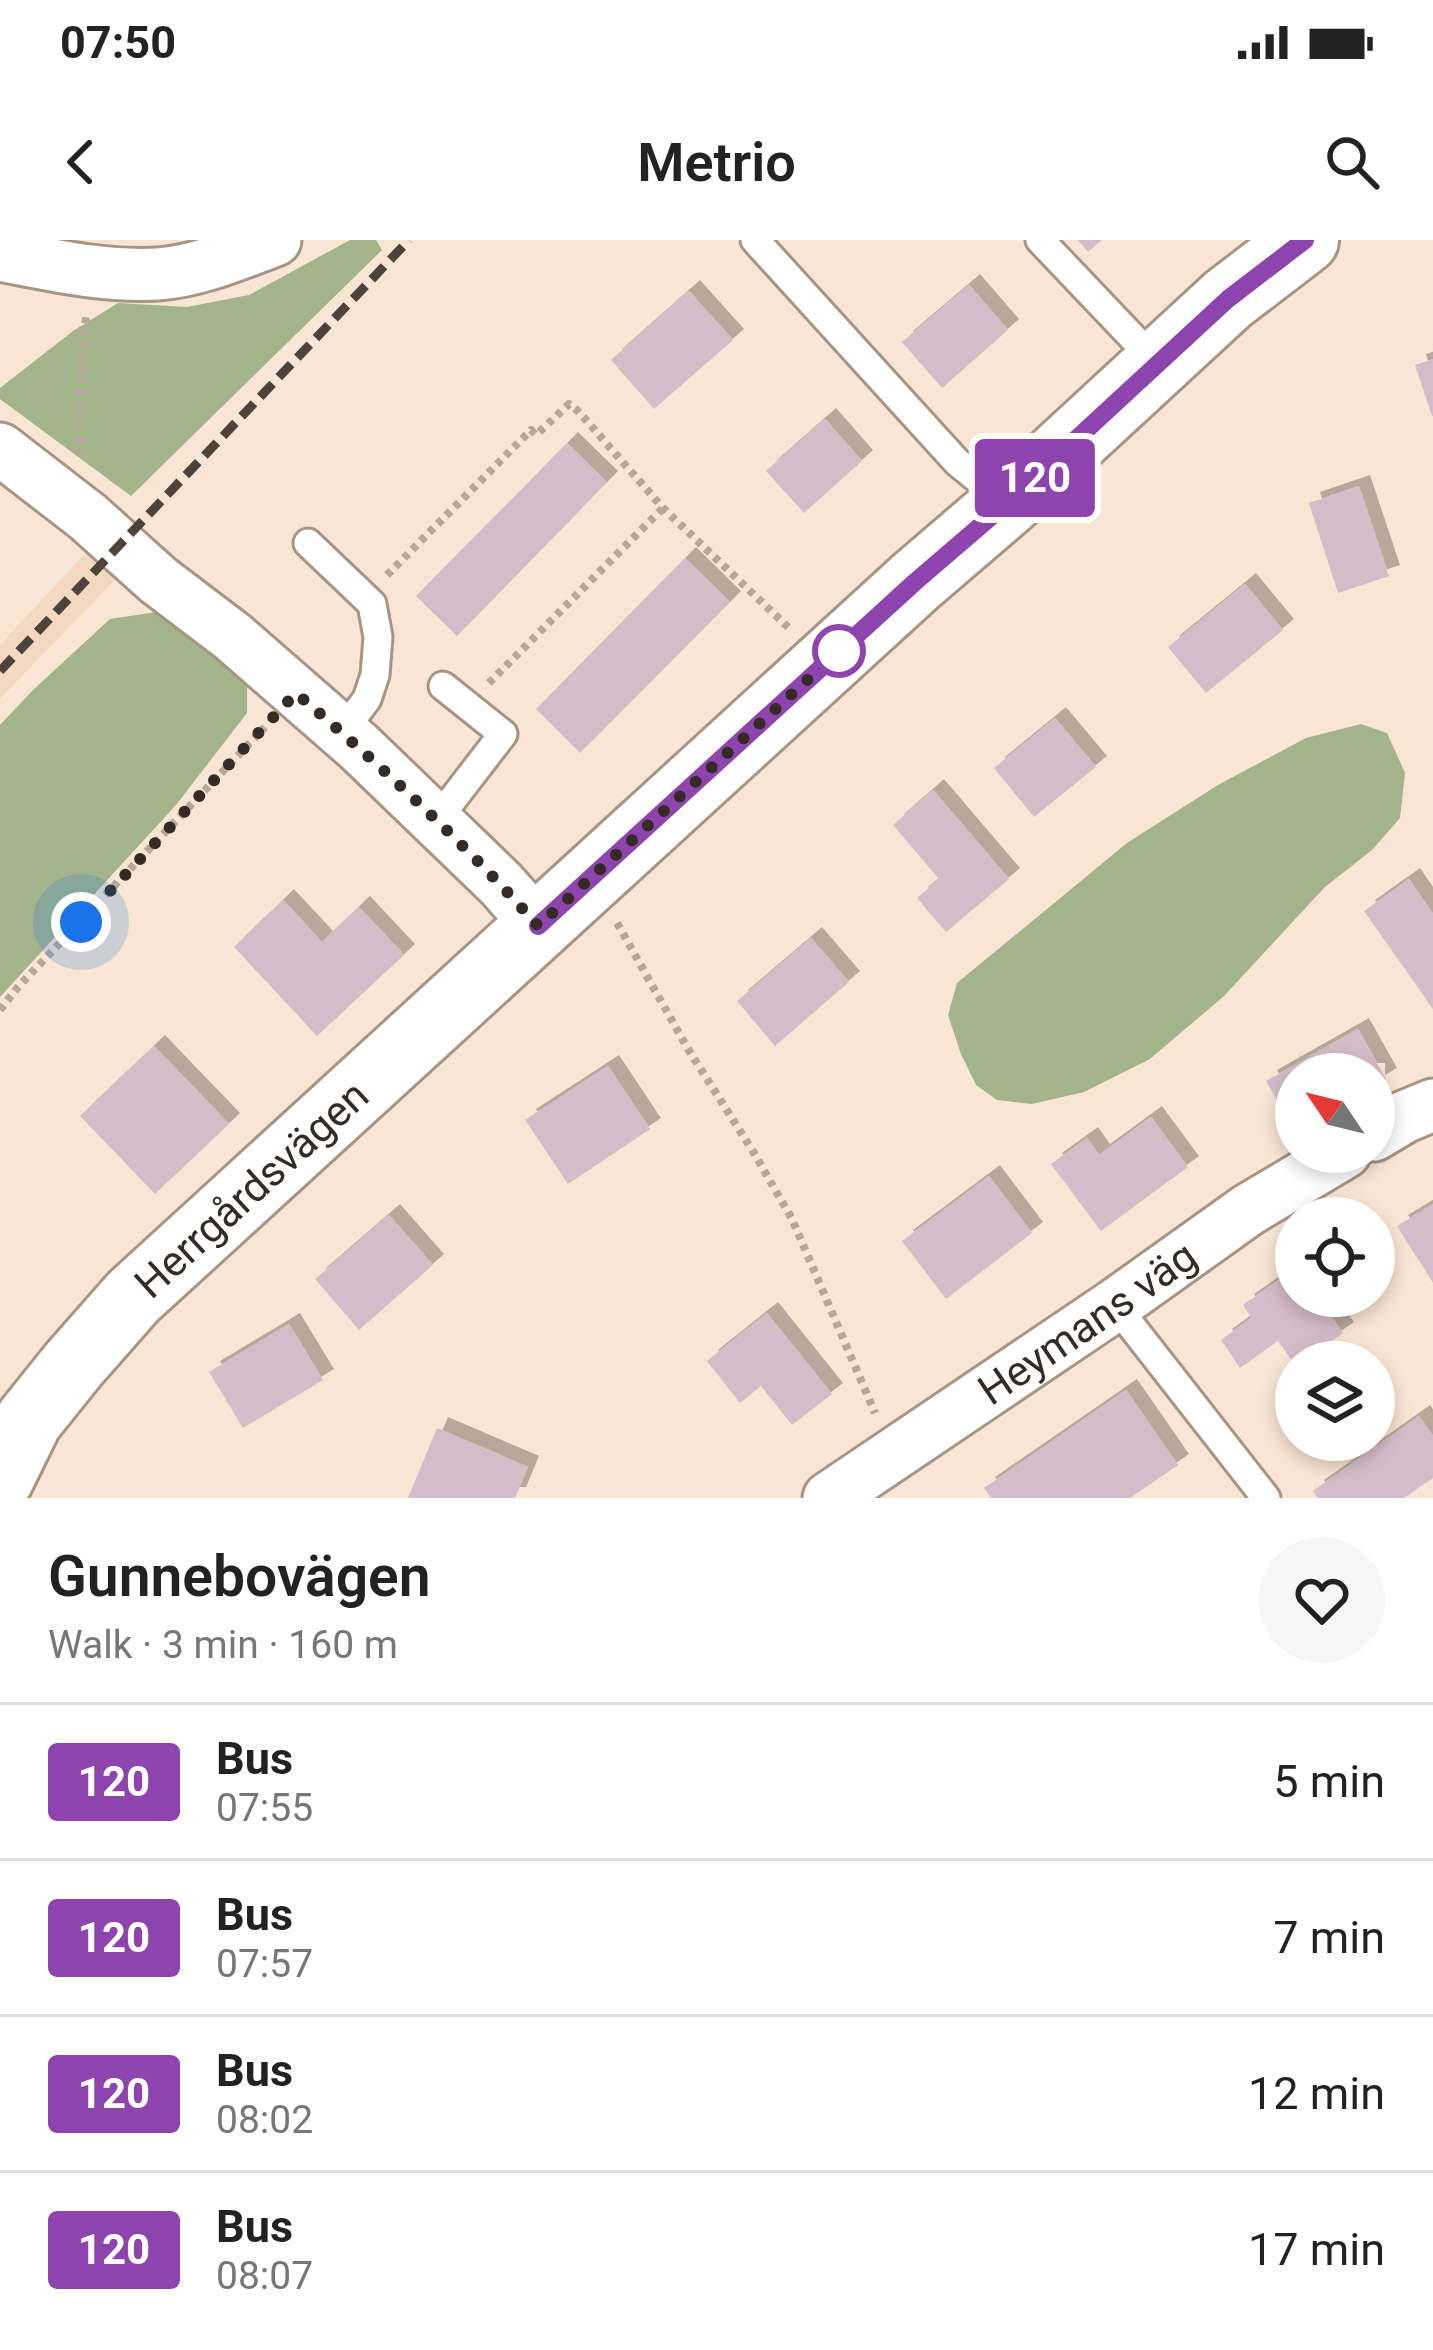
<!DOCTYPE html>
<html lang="en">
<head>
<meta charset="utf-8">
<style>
	:root { --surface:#fff; --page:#f6f6f6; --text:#222; --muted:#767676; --line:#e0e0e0 }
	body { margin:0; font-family:Roboto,sans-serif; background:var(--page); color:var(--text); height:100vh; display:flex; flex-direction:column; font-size:45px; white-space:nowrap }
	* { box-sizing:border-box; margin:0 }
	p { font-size:39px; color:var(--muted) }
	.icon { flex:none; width:66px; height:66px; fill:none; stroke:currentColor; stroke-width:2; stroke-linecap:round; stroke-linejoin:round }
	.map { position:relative; height:1258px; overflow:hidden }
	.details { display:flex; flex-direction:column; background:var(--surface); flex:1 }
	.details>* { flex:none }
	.badge { padding:0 24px; border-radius:9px; font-size:42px; line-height:78px }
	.needle { width:78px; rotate:305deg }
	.controls { position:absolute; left:1275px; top:813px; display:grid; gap:24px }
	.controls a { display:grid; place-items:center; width:120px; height:120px; border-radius:50%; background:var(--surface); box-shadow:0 6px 18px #0003; font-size:60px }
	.you { position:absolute; width:60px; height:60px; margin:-30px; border:9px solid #fff; border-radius:50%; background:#1a73e8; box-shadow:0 0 0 18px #1a73e833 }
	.map>.badge { position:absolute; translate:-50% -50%; box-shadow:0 0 0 6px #fff }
	.round { display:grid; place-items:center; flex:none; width:126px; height:126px; border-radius:63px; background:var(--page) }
	.summary { display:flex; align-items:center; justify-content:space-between; height:204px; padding:0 48px }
	h1 { font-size:57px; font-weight:600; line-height:90px }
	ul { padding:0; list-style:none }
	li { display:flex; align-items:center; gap:36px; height:156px; padding:0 48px; border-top:3px solid var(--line) }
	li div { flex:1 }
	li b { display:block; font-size:45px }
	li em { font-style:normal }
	li .badge { min-width:132px; font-weight:700; text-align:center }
	.status { display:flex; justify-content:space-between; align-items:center; height:84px; padding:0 60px; background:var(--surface); direction:ltr }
	.status svg { height:33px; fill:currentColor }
	header { display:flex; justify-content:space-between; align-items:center; height:156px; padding:0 48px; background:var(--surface); font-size:54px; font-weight:600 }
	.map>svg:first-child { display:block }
	.built { fill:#f3d9c2 }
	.forest { fill:#a3b48b }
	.building { fill:#d5bcc9; filter:url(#shadow) }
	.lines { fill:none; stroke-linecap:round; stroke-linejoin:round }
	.lane-casing { stroke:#a79584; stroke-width:33 }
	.street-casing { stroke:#a79584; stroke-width:57 }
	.secondary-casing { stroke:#a79584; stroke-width:72 }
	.path { stroke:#b7a799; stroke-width:8; stroke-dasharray:6 6; stroke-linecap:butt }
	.lane { stroke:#fff; stroke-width:27 }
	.street { stroke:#fff; stroke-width:51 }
	.secondary { stroke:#fff; stroke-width:66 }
	.rail { stroke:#4d433b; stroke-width:9; stroke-dasharray:18 9; stroke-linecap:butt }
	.line-casing { stroke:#fff; stroke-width:27 }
	.line { stroke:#8e44ad; stroke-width:18 }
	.walk { stroke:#332b24; stroke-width:12; stroke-dasharray:0 21.6 }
	.stop-dot { fill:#fff; stroke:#8e44ad; stroke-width:6 }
	.labels { text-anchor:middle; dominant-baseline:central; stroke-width:12; stroke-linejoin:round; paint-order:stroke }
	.street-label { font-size:42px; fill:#332b24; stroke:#fdf5ed }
</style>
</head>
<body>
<div class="status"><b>07:50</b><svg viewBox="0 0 49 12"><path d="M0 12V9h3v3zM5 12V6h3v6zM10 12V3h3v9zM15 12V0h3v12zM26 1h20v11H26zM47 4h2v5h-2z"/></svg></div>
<header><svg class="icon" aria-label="back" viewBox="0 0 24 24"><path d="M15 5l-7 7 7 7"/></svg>Metrio<svg class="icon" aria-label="search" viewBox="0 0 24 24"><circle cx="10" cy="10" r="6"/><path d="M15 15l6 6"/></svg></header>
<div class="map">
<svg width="1433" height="1258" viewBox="0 0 1433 1258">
	<defs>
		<filter id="shadow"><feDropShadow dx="11" dy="-11" stdDeviation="0" flood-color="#0004"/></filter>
	</defs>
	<rect width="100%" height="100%" fill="#f9e5d3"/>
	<path class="built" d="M95 303 127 327 0 459V405Z"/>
	<path class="forest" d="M350 0H376L382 10 131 256 0 159V148L73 91 118 63 187 67 249 55Z
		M177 369 247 432V473L176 565 0 757V485L33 450 110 379Z
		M1361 484 1387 493 1405 533 1400 578 1372 610 1325 647 1224 756 1150 819 1084 852 1032 864 997 860 976 845 961 814 948 775 957 743 1127 603 1218 545 1306 498Z"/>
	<path class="building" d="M1078 0H1102L1088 12Z
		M969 45 1008 90 942 148 902 102Z
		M689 51 733 100 654 169 611 120Z
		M1433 119V176H1432L1415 125Z
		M825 179 862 221 804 273 766 231Z
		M567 203 607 242 457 396 416 356Z
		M1359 246 1389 336 1338 353 1309 263Z
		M685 318 730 362 580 513 536 469Z
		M1245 344 1283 390 1206 453 1168 407Z
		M1055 478 1096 527 1034 577 994 528Z
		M933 550 1009 639 946 692 917 658 939 639 893 585Z
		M1409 639 1433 674V769L1364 671Z
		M283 660 322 702 359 667 404 715 317 796 234 707Z
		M811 698 849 742 775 806 737 761Z
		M1358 789 1386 839 1374 846V834H1296V894L1266 841Z
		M154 806 229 884 155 954 80 876Z
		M608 826 650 889 568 944 525 880Z
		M1151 877 1188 927 1101 991 1051 924 1087 898 1099 915Z
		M989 936 1032 993 946 1059 902 1001Z
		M1433 964V1043L1397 986Z
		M389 975 433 1025 359 1090 315 1039Z
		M1296 1028V1056H1336L1323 1065 1343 1093 1301 1122H1293L1278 1101 1240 1128 1221 1100 1251 1078 1243 1065Z
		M767 1073 832 1154 792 1185 761 1146 740 1163 707 1121Z
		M289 1084 323 1140 243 1188 209 1132Z
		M1126 1150 1178 1225 1130 1258H991L984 1248Z
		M1419 1176 1433 1196V1238L1404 1258H1318L1313 1251Z
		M437 1188 528 1227 515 1258H408Z"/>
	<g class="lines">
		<defs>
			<path id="lane" d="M755 0 957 222 1007 263
				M1040 0 1157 123
				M308 303 372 364 378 397 375 435 367 459 342 492
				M436 581 503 494 443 446
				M1115 1065 1266 1258"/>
			<g id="street">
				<path d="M0 15C52 25 104 37 158 34 198 31 238 14 275 0"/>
				<path d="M0 209 88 277 158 340 233 397 359 507 501 644 538 686"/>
				<path d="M1374 895 1404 877 1433 865"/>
				<path id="s1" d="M829 1258 1115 1065 1248 970 1345 912"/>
			</g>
			<g id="secondary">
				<path id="s2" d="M0 1239 29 1180 74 1124 133 1057 915 342 1007 263 1228 59 1305 0"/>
			</g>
		</defs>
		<use href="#lane" class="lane-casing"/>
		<use href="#street" class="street-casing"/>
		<use href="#secondary" class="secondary-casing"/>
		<path class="path" d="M80 215 78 192 86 74
			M387 335 531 190 536 195 569 164 578 171 663 268 790 389
			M489 443 663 268
			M617 683 688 809 754 913 792 979 875 1173
			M0 770 18 747 265 487"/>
		<use href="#lane" class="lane"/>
		<use href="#street" class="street"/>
		<use href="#secondary" class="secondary"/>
		<path class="rail" d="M0 431 409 0"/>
	</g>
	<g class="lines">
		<defs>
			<path id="line" d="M538 686 915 342 1007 263 1228 59 1305 0"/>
		</defs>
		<use href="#line" class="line-casing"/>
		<use href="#line" class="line"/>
		<path class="walk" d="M81 682 296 453C381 526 464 602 538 686L839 411"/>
	</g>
	<circle class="stop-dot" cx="839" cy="411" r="24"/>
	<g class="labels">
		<g class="street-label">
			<text stroke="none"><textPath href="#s2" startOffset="387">Herrgårdsvägen</textPath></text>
			<text stroke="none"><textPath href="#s1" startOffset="312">Heymans väg</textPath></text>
		</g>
	</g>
</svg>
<div class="controls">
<a><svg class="needle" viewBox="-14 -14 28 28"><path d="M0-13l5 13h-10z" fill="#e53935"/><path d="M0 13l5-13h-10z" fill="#767676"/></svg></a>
<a><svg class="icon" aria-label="locate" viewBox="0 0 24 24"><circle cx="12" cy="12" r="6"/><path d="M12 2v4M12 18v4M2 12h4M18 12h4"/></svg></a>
<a><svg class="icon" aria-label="layers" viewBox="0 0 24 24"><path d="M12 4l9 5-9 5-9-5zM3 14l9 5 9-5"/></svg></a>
</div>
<div class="you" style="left:81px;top:682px"></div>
<b class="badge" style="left:1035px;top:238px;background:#8e44ad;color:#fff">120</b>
</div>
<section class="details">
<div class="summary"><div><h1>Gunnebovägen</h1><p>Walk · 3 min · 160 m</p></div><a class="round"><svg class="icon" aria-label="heart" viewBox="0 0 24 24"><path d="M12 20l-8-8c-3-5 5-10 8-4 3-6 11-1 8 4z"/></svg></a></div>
<ul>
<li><span class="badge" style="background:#8e44ad;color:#fff">120</span><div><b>Bus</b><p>07:55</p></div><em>5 min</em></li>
<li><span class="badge" style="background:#8e44ad;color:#fff">120</span><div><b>Bus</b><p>07:57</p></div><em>7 min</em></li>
<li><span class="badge" style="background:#8e44ad;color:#fff">120</span><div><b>Bus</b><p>08:02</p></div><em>12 min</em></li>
<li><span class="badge" style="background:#8e44ad;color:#fff">120</span><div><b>Bus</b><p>08:07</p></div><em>17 min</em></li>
</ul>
</section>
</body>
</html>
